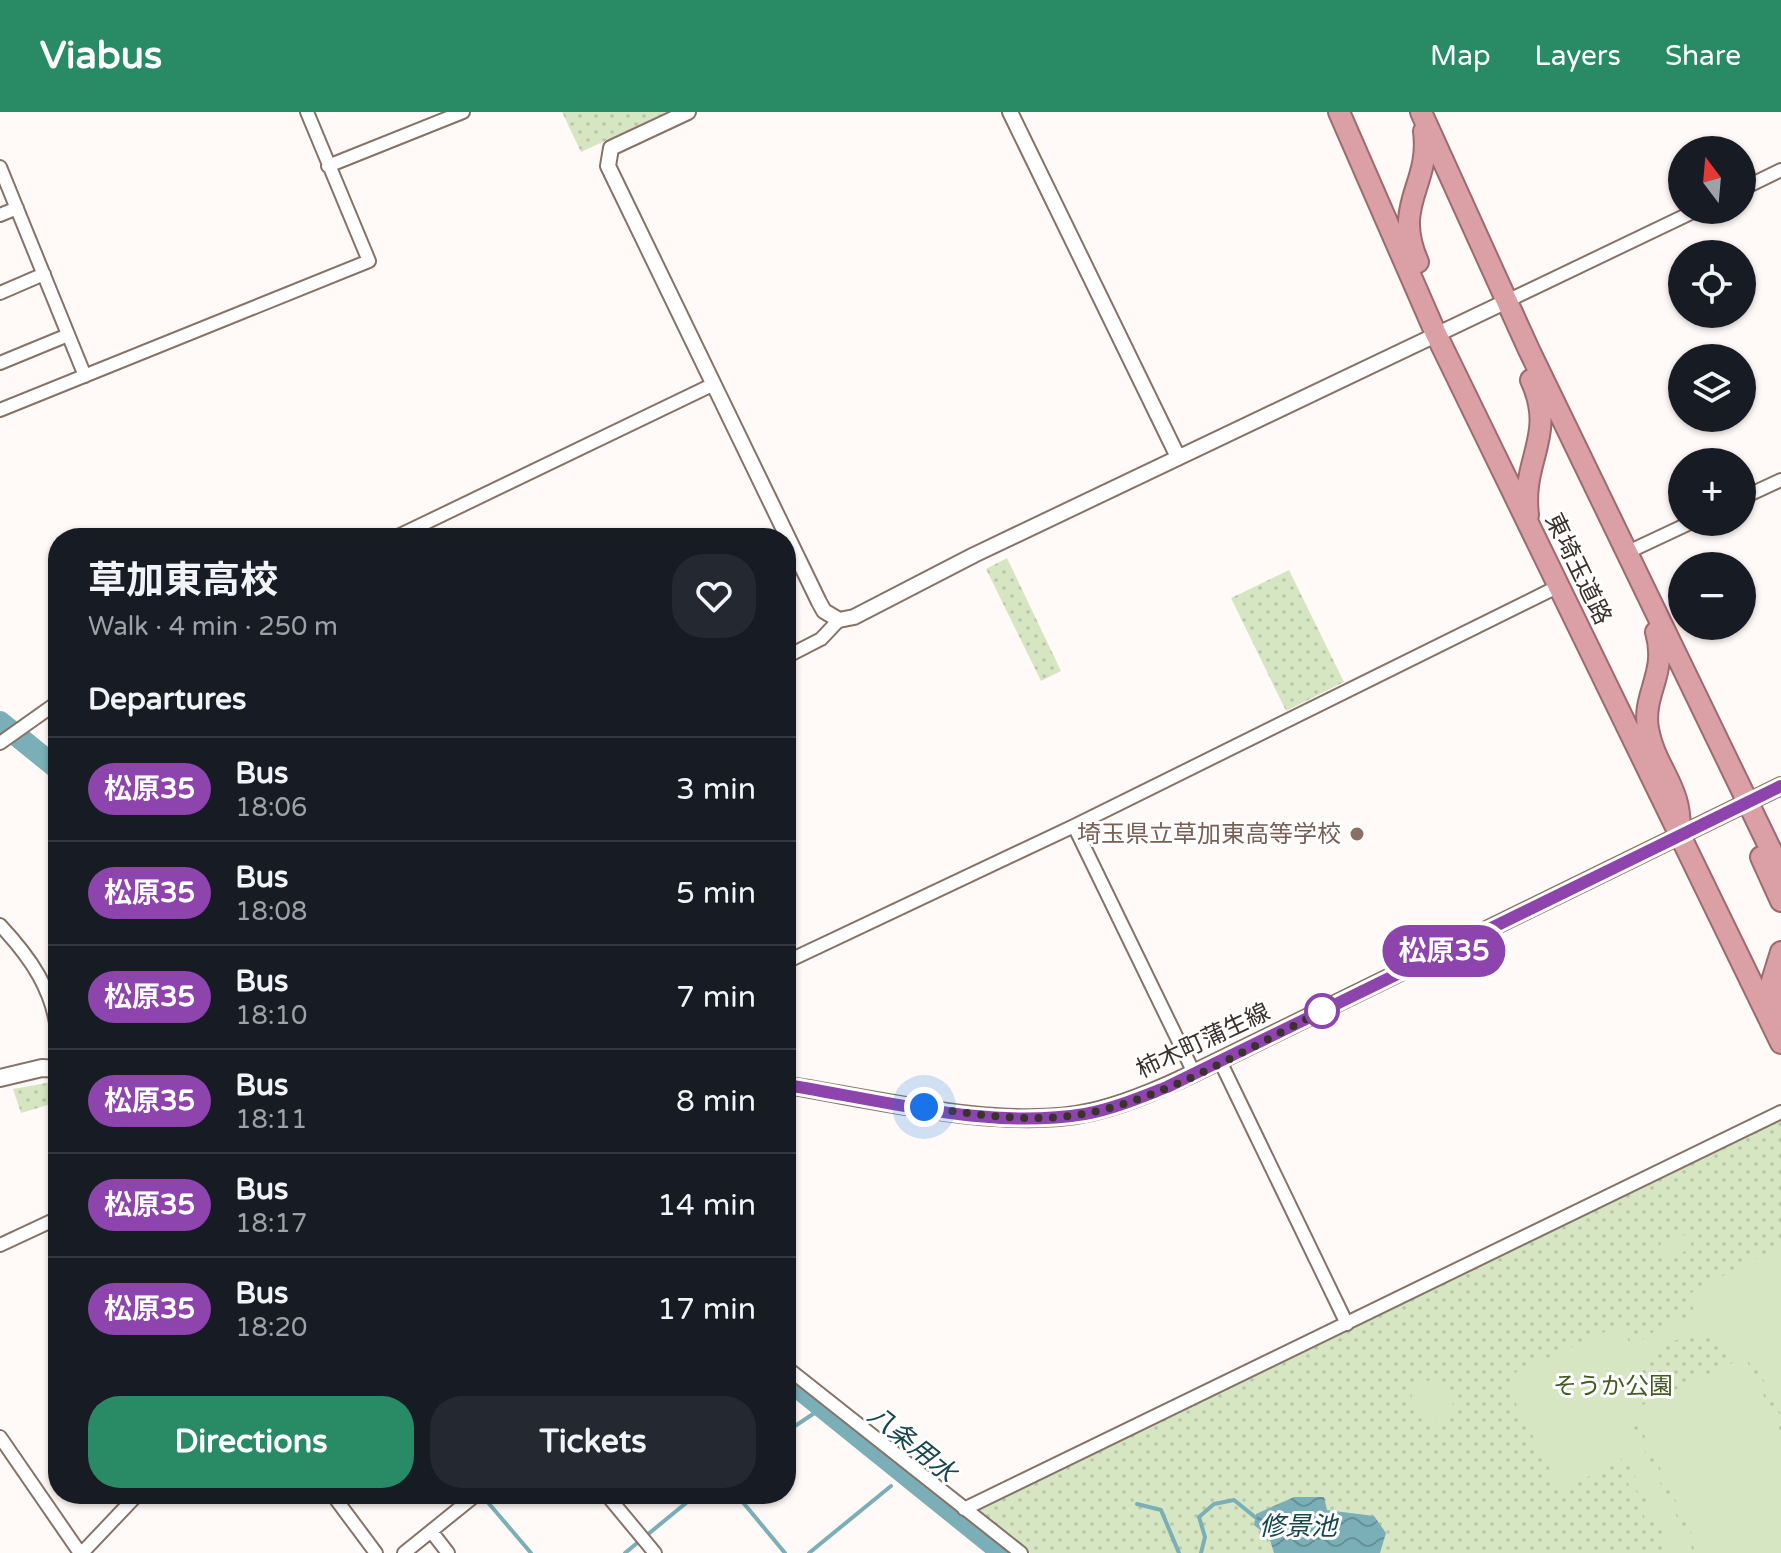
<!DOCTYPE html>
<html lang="en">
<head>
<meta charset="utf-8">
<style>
	:root { --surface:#171b24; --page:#242831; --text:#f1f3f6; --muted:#9ea1a6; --line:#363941; --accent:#288b66 }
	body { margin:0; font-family:"Varela Round","Noto Sans JP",sans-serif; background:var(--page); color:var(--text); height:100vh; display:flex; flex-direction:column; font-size:30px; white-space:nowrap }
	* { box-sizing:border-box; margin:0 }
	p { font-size:26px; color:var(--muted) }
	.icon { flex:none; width:44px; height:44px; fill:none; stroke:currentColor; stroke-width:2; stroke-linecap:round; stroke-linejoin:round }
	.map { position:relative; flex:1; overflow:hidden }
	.sheet { position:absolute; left:48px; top:416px; width:748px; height:976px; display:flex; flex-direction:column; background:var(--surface); border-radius:32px; box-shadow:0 2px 6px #0004 }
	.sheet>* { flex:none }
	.badge { padding:0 16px; border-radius:26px; font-size:28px; line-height:52px }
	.needle { width:52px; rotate:344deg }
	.buttons { position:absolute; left:1668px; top:24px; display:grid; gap:16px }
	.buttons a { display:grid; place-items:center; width:88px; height:88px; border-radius:50%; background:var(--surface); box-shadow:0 2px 6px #0004; font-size:40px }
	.you { position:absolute; width:40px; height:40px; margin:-20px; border:6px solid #fff; border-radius:50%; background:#1a73e8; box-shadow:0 0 0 12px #1a73e833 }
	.map>.badge { position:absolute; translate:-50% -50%; box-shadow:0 0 0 4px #fff }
	h2 { padding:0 40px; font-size:30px; line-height:72px }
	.round { display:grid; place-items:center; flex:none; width:84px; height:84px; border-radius:32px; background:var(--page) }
	.summary { display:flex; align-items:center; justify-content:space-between; height:136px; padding:0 40px }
	h1 { font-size:38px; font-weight:700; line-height:60px }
	.primary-button { display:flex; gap:16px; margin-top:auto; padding:16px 40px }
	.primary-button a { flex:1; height:92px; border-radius:32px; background:var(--accent); color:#fff; font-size:32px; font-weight:700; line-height:92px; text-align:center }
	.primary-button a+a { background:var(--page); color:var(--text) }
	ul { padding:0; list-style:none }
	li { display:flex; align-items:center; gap:24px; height:104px; padding:0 40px; border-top:2px solid var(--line) }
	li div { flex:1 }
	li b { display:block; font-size:30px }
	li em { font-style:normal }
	li .badge { min-width:88px; font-weight:700; text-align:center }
	header { display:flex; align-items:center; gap:48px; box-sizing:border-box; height:112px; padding:0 40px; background:var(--accent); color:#fff }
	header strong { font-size:38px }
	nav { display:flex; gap:44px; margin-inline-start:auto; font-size:28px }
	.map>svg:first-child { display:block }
	.grass { fill:url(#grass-dots) }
	.garden { fill:#d6e6c3; fill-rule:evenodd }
	.water { fill:url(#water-waves) }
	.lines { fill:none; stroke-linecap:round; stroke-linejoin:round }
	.stream { stroke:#7bafb8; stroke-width:4 }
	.river { stroke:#7bafb8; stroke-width:22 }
	.minor-casing { stroke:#877267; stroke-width:16 }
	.tertiary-casing { stroke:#877267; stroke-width:18 }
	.secondary-casing { stroke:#877267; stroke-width:20 }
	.trunk-casing { stroke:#9d6a6d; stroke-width:24 }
	.minor { stroke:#fff; stroke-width:12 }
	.tertiary { stroke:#fff; stroke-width:14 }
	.secondary { stroke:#fff; stroke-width:16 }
	.trunk { stroke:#dba0a6; stroke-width:20 }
	.line-casing { stroke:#fff; stroke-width:18 }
	.line { stroke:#8e44ad; stroke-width:12 }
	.walk { stroke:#3b322d; stroke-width:8; stroke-dasharray:0 14.4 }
	.education-dot { fill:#8d6e63; stroke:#fff; stroke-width:3 }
	.stop-dot { fill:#fff; stroke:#8e44ad; stroke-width:4 }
	.labels { text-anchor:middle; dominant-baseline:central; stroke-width:6; stroke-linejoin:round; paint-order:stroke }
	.street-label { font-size:24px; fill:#3b322d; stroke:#fff }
	.education-label { font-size:24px; fill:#785e54; stroke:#fff; text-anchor:end }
	.park-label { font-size:24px; fill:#455a22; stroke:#fff }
	.water-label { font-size:26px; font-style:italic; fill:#18474f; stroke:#fff }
</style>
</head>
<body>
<header>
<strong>Viabus</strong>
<nav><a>Map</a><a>Layers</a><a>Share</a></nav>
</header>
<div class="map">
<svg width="1781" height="1441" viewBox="0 0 1781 1441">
	<defs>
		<pattern id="grass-dots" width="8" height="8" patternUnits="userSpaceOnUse" patternTransform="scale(2)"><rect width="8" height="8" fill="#d6e6c3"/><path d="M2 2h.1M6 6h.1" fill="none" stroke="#b9c6a8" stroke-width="1.8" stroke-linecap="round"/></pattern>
		<pattern id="water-waves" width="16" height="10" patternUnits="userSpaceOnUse" patternTransform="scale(2)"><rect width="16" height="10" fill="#7bafb8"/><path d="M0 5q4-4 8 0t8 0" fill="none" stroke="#668f96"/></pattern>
	</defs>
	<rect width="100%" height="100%" fill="#fffaf7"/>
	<path class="grass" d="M562 0H668L581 40Z
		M1007 446 1061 559 1041 569 986 457Z
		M1289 458 1344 570 1286 599 1231 486Z
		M52 970 58 972V990L21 1001 13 977Z
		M1781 1008V1441H1030L975 1398Z"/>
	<path class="garden" d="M1683 1123 1690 1124 1692 1138 1668 1143 1659 1136 1662 1129Z
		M1781 1133V1303L1755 1251 1747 1249 1781 1320V1441H1701L1633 1300 1631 1306 1634 1316 1694 1441H1672L1621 1335 1618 1341 1649 1406 1646 1408 1615 1345 1597 1361 1560 1377 1509 1278 1516 1260 1620 1213 1632 1235 1666 1211 1697 1205 1687 1183ZM1707 1223 1723 1240 1741 1247 1634 1297C1636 1290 1642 1281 1642 1273 1643 1266 1638 1262 1641 1255 1650 1230 1685 1225 1707 1223Z
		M1411 1289a21 21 0 1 1 42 0a21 21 0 1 1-42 0Z"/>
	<path class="water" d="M1294 1385H1324L1327 1398 1374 1404 1386 1421 1380 1441H1274L1269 1425 1254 1413 1256 1402Z"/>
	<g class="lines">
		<path class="stream" d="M786 1320 822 1296
			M901 1366 905 1362
			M736 1382 785 1441
			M485 1387 531 1441
			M1137 1392 1161 1398 1179 1441
			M625 1441 697 1382
			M809 1441 891 1374
			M1201 1441 1205 1425 1199 1405 1214 1392 1234 1388 1255 1405"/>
		<path class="river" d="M0 610 58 657
			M786 1266 1003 1441"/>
		<defs>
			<path id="minor" d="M328 54 463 0
				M0 55 85 264
				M1742 77 1781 58
				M0 103 17 96
				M0 181 44 162
				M1507 189 1697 98
				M0 251 68 223
				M0 298 369 149 307 0
				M1742 386 1781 368
				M394 426 714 272
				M1628 440 1692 410
				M786 545 821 527 839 508
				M0 631 58 590
				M1074 714 1194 961
				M0 813C31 846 54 879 58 925
				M786 850 1074 714 1557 475
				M1220 949 1347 1212
				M0 1133 58 1106
				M786 1255 1021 1441
				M0 1325 80 1441
				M332 1382 376 1441
				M606 1382 655 1441
				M964 1397 1781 1000
				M431 1419 448 1441
				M82 1441 138 1382
				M404 1441 477 1382"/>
			<path id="tertiary" d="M688 0 611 36 608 54 819 490 824 499 839 508 854 505 974 443 1507 189
				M1010 0 1178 345"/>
			<path id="secondary" d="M0 966 42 956 58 957
				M786 973C873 987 1006 1020 1091 1000 1127 992 1161 977 1194 961L1781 674"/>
			<path id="trunk" d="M1339 0 1436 222 1781 931
				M1421 0 1529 238 1781 759
				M1418 150C1392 91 1431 74 1424 19
				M1528 403C1521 347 1557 324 1531 268
				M1656 520C1668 562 1642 581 1648 617 1655 657 1684 676 1679 722
				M1761 745 1781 789
				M1777 907 1772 869 1781 840"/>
		</defs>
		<use href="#minor" class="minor-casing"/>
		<use href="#tertiary" class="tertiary-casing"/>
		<use href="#secondary" class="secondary-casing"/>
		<use href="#trunk" class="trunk-casing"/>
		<use href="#minor" class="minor"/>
		<use href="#tertiary" class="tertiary"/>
		<use href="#secondary" class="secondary"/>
		<use href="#trunk" class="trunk"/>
	</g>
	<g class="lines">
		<defs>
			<path id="line" d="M786 973C883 988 987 1018 1085 1002 1113 997 1141 985 1167 975L1781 674"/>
		</defs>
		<use href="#line" class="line-casing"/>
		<use href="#line" class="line"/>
		<path class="walk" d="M924 995C978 1003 1034 1012 1089 1001 1175 983 1256 931 1335 893L1322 899"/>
	</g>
	<circle class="education-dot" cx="1357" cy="722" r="8"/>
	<circle class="stop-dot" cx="1322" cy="899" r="16"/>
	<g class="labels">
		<g class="street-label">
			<text transform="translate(1578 457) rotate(64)">東埼玉道路</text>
			<text transform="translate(1203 929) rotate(-25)">柿木町蒲生線</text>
		</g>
		<g class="education-label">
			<text x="1341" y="722">埼玉県立草加東高等学校</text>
		</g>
		<g class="park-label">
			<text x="1613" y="1274">そうか公園</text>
		</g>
		<g class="water-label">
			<text transform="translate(912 1332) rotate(39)">八条用水</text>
			<text x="1298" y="1414">修景池</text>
		</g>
	</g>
</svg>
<div class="buttons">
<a><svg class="needle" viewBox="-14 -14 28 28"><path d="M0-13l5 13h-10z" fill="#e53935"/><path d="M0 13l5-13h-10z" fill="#9ea1a6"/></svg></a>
<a><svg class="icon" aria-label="locate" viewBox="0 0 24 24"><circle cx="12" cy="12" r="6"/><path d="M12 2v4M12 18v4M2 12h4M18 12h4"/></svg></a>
<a><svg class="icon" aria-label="layers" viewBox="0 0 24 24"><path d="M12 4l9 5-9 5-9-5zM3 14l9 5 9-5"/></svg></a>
<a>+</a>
<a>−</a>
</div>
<div class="you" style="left:924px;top:995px"></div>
<b class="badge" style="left:1444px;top:839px;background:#8e44ad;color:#fff">松原35</b>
<section class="sheet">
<div class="summary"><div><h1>草加東高校</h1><p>Walk · 4 min · 250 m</p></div><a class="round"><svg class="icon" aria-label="heart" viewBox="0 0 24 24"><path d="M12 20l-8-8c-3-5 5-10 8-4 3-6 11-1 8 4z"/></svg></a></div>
<h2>Departures</h2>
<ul>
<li><span class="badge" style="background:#8e44ad;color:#fff">松原35</span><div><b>Bus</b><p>18:06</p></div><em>3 min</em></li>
<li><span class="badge" style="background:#8e44ad;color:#fff">松原35</span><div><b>Bus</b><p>18:08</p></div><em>5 min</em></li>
<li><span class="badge" style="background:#8e44ad;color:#fff">松原35</span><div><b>Bus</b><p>18:10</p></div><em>7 min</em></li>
<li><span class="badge" style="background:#8e44ad;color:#fff">松原35</span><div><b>Bus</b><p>18:11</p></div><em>8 min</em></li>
<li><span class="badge" style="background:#8e44ad;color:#fff">松原35</span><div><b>Bus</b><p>18:17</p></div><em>14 min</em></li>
<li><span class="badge" style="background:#8e44ad;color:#fff">松原35</span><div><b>Bus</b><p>18:20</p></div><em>17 min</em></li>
</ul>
<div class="primary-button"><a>Directions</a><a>Tickets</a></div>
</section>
</div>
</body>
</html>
